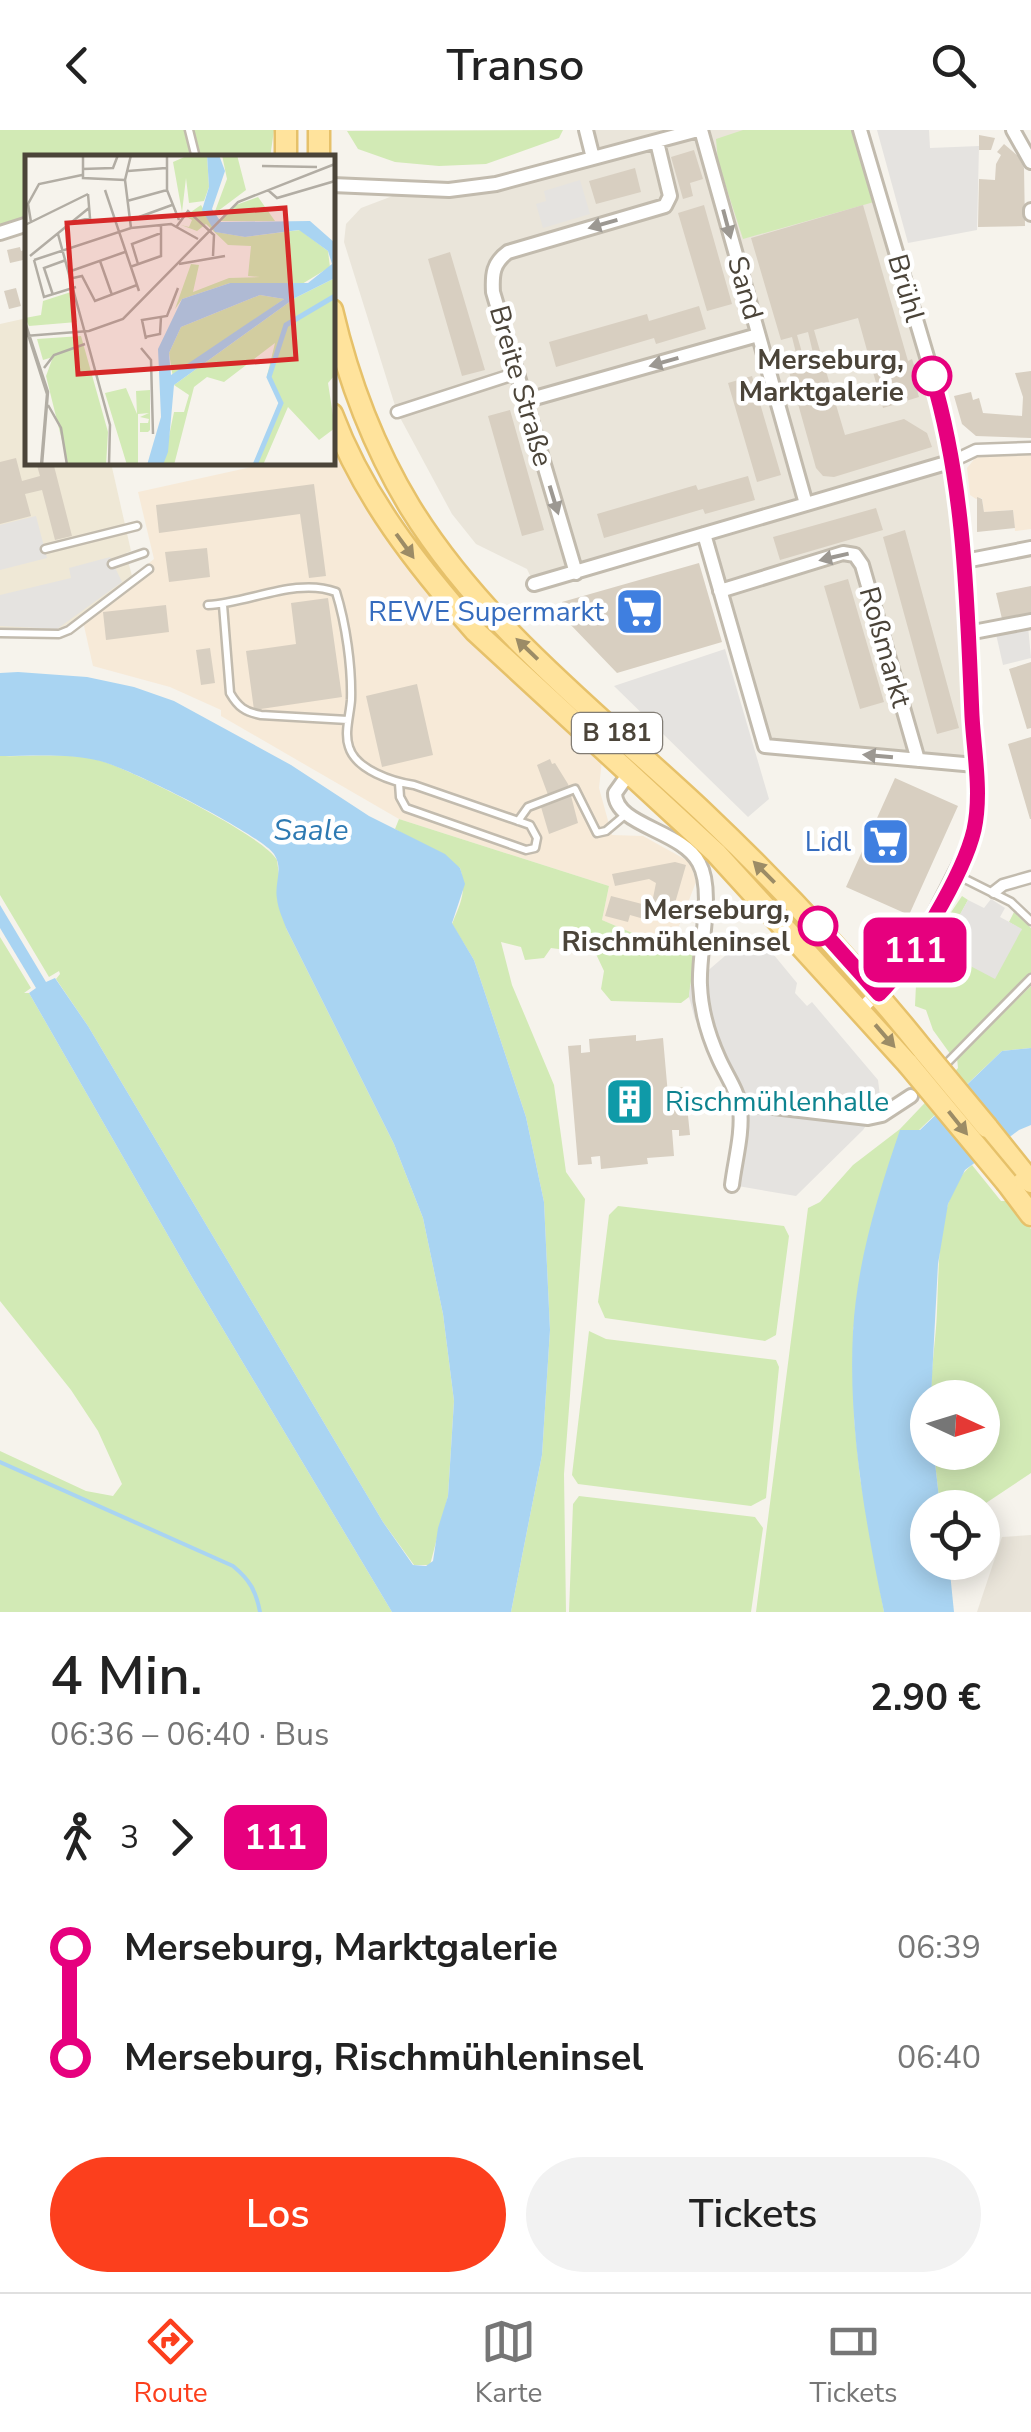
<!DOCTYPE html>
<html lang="de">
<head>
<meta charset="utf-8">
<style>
	:root { --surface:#fff; --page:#f2f2f2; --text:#222; --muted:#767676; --line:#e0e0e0; --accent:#fc3f1d }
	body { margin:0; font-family:"Nunito Sans",sans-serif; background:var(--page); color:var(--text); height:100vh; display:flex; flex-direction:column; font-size:38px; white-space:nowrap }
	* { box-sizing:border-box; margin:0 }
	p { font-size:32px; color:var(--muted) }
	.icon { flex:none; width:55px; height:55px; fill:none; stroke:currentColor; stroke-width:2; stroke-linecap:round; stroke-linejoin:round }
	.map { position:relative; height:1482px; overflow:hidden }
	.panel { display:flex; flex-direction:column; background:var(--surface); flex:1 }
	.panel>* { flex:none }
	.badge { padding:0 20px; border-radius:15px; font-size:35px; line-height:65px }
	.needle { width:65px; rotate:94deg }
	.fabs { position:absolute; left:910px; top:1250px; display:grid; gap:20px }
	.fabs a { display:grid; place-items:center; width:90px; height:90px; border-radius:50%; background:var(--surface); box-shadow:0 5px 25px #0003; font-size:50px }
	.map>.badge { position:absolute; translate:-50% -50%; box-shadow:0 0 0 5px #fff }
	.legs { display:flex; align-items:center; gap:15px; height:110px; padding:0 50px; font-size:32px }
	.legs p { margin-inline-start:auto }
	.headline { display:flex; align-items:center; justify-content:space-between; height:170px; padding:0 50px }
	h1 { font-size:55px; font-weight:600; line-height:75px }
	.primary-button { display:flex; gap:20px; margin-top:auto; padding:20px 50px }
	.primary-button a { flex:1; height:115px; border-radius:60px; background:var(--accent); color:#fff; font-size:40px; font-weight:600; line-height:115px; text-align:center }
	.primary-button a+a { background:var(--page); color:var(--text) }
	ul { padding:0 50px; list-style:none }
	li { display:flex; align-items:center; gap:35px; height:110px; font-size:38px }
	li i { display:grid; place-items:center; width:15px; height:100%; margin:0 12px; background:currentColor }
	li i::after { content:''; width:25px; height:25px; margin:-12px; border:8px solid; border-radius:50%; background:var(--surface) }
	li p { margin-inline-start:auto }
	li:first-child i { background:linear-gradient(#0000 50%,currentColor 0) }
	li:last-child i { background:linear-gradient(currentColor 50%,#0000 0) }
	header { display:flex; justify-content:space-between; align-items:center; height:130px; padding:0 50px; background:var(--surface); font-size:45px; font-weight:600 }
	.menu { display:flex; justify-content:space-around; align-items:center; height:140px; border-top:2px solid var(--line); background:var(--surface); font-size:28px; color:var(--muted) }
	.menu a { display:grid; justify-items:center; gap:5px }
	.menu .selected { color:var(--accent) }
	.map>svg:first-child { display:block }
	.residential { fill:#eae5da }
	.commercial { fill:#f7ead8 }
	.education { fill:#efe8d6 }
	.green { fill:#d2eab5 }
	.parking { fill:#e5e3e0 }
	.water { fill:#a9d4f2 }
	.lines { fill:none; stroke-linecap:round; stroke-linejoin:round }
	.stream { stroke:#a9d4f2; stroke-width:4 }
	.building { fill:#d8cfc1; fill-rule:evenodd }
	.service-casing { stroke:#c2bbae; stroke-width:11 }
	.pedestrian-casing { stroke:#c2bbae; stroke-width:15 }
	.minor-casing { stroke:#c2bbae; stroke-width:18 }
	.primary-casing { stroke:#e6c16a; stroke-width:25 }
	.service { stroke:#fff; stroke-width:6 }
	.pedestrian { stroke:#fff; stroke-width:10 }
	.minor { stroke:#fff; stroke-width:12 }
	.primary { stroke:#ffe39c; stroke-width:20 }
	.primary-bridge-casing { stroke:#e6c16a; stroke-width:25; stroke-linecap:butt }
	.primary-bridge { stroke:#ffe39c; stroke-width:20 }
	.oneway { fill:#9c9892 }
	.oneway2 { fill:#9c8c66 }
	.line-1-casing { stroke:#fff; stroke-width:22 }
	.line-1 { stroke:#e6007e; stroke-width:15 }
	.stop-1-dot { fill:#fff; stroke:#e6007e; stroke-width:5 }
	.labels { text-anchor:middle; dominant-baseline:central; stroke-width:9; stroke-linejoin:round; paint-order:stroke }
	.shield { fill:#fff; stroke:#817c74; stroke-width:2.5 }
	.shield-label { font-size:25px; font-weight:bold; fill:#4b4439 }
	.street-label { font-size:28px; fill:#4b4439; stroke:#fff }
	.stop-label { font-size:28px; font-weight:bold; fill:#4b4439; stroke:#fff; text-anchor:end }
	.shop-label { font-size:28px; fill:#366cbe; stroke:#fff; text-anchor:end }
	.culture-label { font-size:28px; fill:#0d838f; stroke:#fff; text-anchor:start }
	.water-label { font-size:30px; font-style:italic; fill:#2e7ab2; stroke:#fff }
	.inset-river { fill:none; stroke:#a9d4f2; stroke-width:5 }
	.inset-road { fill:none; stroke:#b2ada4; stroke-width:2.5 }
	.view { fill:#d62828; fill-opacity:0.15; stroke:#d62828; stroke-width:5 }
	.inset-edge { fill:none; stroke:#4b4439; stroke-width:5 }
</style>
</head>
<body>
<header><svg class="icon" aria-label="back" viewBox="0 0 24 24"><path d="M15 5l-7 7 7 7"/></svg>Transo<svg class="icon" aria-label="search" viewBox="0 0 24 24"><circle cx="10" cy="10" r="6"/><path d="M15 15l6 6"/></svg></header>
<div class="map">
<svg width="1031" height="1482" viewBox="0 0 1031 1482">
	<rect width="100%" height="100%" fill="#f6f3ec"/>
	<path class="residential" d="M586 0H860L953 331 975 635 765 616 704 404 534 454 527 439 476 414 452 384 397 282 344 112 346 94 361 78 411 59 449 60 593 28Z
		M1031 1405V1482H977L1002 1407Z"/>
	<path class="commercial" d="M333 317 339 329 344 327 395 414 602 630 599 658 612 705 643 706 690 732 696 752 670 819 602 790 609 756 399 689 221 586V580L170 557 93 536 82 487 154 429 138 362 269 333 332 332Z
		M1031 318V399L1015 401 1013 380 984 382 982 368 976 369 970 365 967 338 976 327V320Z"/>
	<path class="education" d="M27 188 28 332 111 333 131 421 126 423 132 446 82 487 56 500 0 498V194Z"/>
	<path class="green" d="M0 0H186L194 27 28 28 27 88 0 96Z
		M191 0H274L270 28 200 27Z
		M563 0 559 8 486 34 439 36 395 32 358 19 347 1Z
		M743 0H852L874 72 743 109 718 32 716 9Z
		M0 626C32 627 71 622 102 631 133 641 263 705 277 730L286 798 394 1014 423 1088 443 1184 454 1271 448 1366 430 1435H414L383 1392 88 896 56 849 60 844 59 841 49 847 0 765Z
		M399 689 609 756 602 790 670 819H695L689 867 681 873 611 871 601 859 604 841 596 824 551 818 544 828 525 830 521 817 501 812 512 855 554 955 566 1042 585 1069 564 1344 566 1482H511L542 1325 550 1200 544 1072 526 987 474 830 452 794C461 773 467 760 460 738L395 699Z
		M962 766 968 770 941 820 1022 800 1009 792 1014 782 1031 798V843L951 925 933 900 926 880 915 876 917 833Z
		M0 807 31 858 24 863H29L193 1149 392 1482H0V1321L86 1361 113 1366 122 1354 98 1301 71 1260 0 1171Z
		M1031 856V918L1002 921 919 1000 853 1199 854 1288 860 1347 884 1482H756L808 1078 820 1072 853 1035 900 999 958 938 957 928Z
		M972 1035 1001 1071H1011L1031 1099V1343L980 1377H940L934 1323 982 1322V1268H931C931 1244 934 1221 936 1198 940 1153 933 1065 972 1035Z
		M618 1076 784 1096 789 1106 776 1205 765 1211 605 1188 598 1172 609 1085Z
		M589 1201 606 1209 776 1230 779 1237 766 1368 751 1376 578 1354 572 1345Z
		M579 1366 755 1387 763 1398 751 1482H569L573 1374Z"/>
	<path class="parking" d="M877 0H929L930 18 979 16 977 100 908 113Z
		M580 50 590 84 543 98 536 74 546 71 544 61Z
		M36 386 47 428 0 440V395Z
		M110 427 122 452 57 499 0 496V465L71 448 69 438Z
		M1028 496 1031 528 1003 535 996 504Z
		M725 519 769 669 748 687 614 556Z
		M991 769 1005 778 1000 787 1022 799 995 849 940 820 968 770 984 778Z
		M747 807 760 808 797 853 795 863 807 876 812 872 878 950 881 974 863 1000 796 1066 732 1055 735 981 727 956 695 889 689 867 690 856Z"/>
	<path class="water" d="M18 542 87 547 134 557 174 571 291 635 369 686 445 724 460 738 465 754 452 793 474 830 526 987 544 1072 550 1200 542 1325 511 1482H392L193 1149 29 863 36 858 0 798V775L46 852 55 848 88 896 383 1392 413 1435 426 1436 433 1431 438 1398 448 1366 454 1271 443 1184 423 1088 394 1014 286 798C283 789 278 779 277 769 274 753 284 739 274 724 260 704 127 637 100 631 69 623 32 626 0 626V543Z
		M1031 918V995L1019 1000 965 1040 948 1074 938 1134 931 1267 928 1268V1322L934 1323 940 1377 928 1378V1432L949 1433 954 1482H884C865 1390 848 1295 853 1201 857 1132 878 1064 900 1000H920L1002 921Z"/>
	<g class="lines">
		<path class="stream" d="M0 1332 233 1436C250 1450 256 1461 260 1482"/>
	</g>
	<path class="building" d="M979 5 995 8 991 20H979Z
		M1004 14 1018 26 1024 38 1025 96 978 97 979 49 995 50 996 34 1001 25 997 22Z
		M694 20 703 49 690 53 693 66 683 69 671 27Z
		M635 38 641 62 596 74 589 51Z
		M704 75 732 174 707 181 678 83Z
		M863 75 908 231 912 229 916 241 912 242 919 267 883 278 858 188 814 200 820 221 845 305 904 289 927 303 932 317 834 347 823 346 816 338 786 231 797 227 792 207 781 210 751 108ZM808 202 813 223 803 226 797 205Z
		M20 117 21 121 28 119V142L23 130 10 133 7 120Z
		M450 122 485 240 462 246 428 129Z
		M16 158 21 176 9 179 4 161Z
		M699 176 706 199 656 214 654 208 556 237 549 212 647 184 649 191Z
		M1031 241V308L976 306 962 294 954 266 971 262 973 270 979 268 983 283 1022 286 1023 267 1015 243Z
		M752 246 781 345 757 352 728 253Z
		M510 280 544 400 522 406 488 286Z
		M16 328 22 351 40 346 36 332H53L72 406 55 410 42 360 25 364 31 386 0 394V332Z
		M748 346 755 370 705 384 703 379 604 408 597 384 696 355 698 360Z
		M314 354 326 446 309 448 300 384 159 403 156 375Z
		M977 367 982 369 984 382 1013 380 1015 398 977 402Z
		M876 378 883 400 780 430 773 407Z
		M905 400 959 598 937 604 883 407Z
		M207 418 210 447 169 452 165 422Z
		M699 433 722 512 617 543 568 492 562 472Z
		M848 449 884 572 860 579 824 456Z
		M1031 456V483L1002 489 996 463Z
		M328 468 342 567 254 580 246 521 296 514 291 473Z
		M166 475 169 502 106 510 103 482Z
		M210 518 215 553 201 555 196 520Z
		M1031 532V598L1027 599 1009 539Z
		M417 554 433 625 382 637 366 566Z
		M1031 607V689H1030L1008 614Z
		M550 629 552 634 555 633 568 654 578 693 549 704 541 677 551 673 537 635Z
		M895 648 958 676 909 785 846 757Z
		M675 732 686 735 673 780 655 776 651 791 630 785 628 792 605 786 611 766 646 775 648 767 653 768 656 753 649 749 615 756 612 744Z
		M636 905V911L663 908 668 965H675V958L685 957 690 1005 679 1006V1000H672L674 1026 647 1028 648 1034 601 1039 600 1026 591 1027 592 1034 578 1035 568 916 581 915V923L590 922 589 909Z"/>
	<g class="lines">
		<defs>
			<path id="service" d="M189 0 196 28
				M45 419 137 396
				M112 434 144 423
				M208 475C249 473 297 447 336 462 346 494 352 537 351 570 350 585 344 603 349 617 356 640 393 652 414 655L530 695 537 708 535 718 526 720 406 678 400 667 399 653
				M223 475 230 563C238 577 245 582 261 585L348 590
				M0 503 59 504 69 500 149 439
				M518 691 528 677 575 659 597 703 606 701 625 685
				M957 745 1011 772 1031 791
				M942 938 1031 848"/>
			<path id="pedestrian" d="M397 282 517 243
				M953 331 976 320 1031 318
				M994 762 1003 755 1031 747"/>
			<path id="minor" d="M586 0 593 28
				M701 0 806 374
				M860 0 938 264 953 331 965 431 978 662 973 702 966 722 926 800 903 838 861 879
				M1013 0 1031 32
				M332 55 449 60 496 54 698 0
				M1031 80V84
				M0 103 28 94
				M524 271 758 205
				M704 404 765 616 975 635
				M965 431 1031 418
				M576 443 493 162C492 144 493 133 508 122L665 76 670 66 657 12
				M534 454 953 331
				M720 461 843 423 855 425 862 435 918 630
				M968 503 1031 491
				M630 642 615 663C615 696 682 700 699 733 715 762 698 821 700 855 701 881 708 905 719 929 726 945 738 961 740 978 743 1003 735 1030 732 1055
				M739 973 868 988 882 985 911 966"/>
			<path id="primary" d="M286 28V0
				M319 28V0
				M332 180C348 249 373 316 410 377 484 497 601 586 703 682 782 757 856 836 924 921
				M332 284C363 367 417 435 475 501L716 723 908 934
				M987 997 1031 1052
				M1007 1053 1031 1085"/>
		</defs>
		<use href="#service" class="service-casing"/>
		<use href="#pedestrian" class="pedestrian-casing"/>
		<use href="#minor" class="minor-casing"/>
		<use href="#primary" class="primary-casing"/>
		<use href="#service" class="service"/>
		<use href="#pedestrian" class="pedestrian"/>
		<use href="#minor" class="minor"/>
		<use href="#primary" class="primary"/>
		<defs>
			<path id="primary-bridge" d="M924 921 987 997
				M908 934 1007 1053"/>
		</defs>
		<use href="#primary-bridge" class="primary-bridge-casing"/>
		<use href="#primary-bridge" class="primary-bridge"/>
	</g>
	<defs><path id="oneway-solid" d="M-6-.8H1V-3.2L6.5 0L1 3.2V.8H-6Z" transform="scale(2.5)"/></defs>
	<g class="oneway">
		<use href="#oneway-solid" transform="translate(603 94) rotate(164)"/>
		<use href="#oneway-solid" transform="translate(727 94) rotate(75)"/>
		<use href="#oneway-solid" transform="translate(664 232) rotate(164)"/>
		<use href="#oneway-solid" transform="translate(554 370) rotate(73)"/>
		<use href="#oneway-solid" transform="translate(834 427) rotate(167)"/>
		<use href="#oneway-solid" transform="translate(878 626) rotate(-175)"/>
	</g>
	<g class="oneway2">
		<use href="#oneway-solid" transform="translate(405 416) rotate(54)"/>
		<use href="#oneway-solid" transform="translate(527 519) rotate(-136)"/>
		<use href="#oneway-solid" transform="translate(764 742) rotate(-135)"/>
		<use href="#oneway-solid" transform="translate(885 906) rotate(49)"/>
		<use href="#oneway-solid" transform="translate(958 993) rotate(51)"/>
	</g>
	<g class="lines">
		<defs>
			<path id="line-1" d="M818 796 879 864C911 833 964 743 974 700 982 663 974 623 972 586 967 472 965 356 932 246"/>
		</defs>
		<use href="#line-1" class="line-1-casing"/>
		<use href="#line-1" class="line-1"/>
	</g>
	<defs>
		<symbol id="supermarket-square" viewBox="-11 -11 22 22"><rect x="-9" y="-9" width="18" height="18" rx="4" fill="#3f7fe0" stroke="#fff"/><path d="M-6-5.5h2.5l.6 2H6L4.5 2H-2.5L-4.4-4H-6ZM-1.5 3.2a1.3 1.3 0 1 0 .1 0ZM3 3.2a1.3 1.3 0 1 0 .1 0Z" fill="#fff"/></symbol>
		<symbol id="building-square" viewBox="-11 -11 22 22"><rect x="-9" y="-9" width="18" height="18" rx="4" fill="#0f9aa8" stroke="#fff"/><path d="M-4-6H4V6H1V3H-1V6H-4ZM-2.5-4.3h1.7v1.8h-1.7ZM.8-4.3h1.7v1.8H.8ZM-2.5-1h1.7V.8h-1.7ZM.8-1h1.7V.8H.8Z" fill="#fff"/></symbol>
	</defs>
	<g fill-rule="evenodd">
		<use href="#supermarket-square" x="612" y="454" width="55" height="55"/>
		<use href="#supermarket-square" x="858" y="684" width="55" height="55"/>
		<use href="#building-square" x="602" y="944" width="55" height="55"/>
	</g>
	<g class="stop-1-dot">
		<circle cx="932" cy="246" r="18"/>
		<circle cx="818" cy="796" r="18"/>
	</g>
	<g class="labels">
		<rect class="shield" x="572" y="583" width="90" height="40" rx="8"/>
		<g class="shield-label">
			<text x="617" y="603">B 181</text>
		</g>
		<g class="street-label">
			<text transform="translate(745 158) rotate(74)">Sand</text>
			<text transform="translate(906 158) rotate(74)">Brühl</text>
			<text transform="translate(521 256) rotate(74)">Breite Straße</text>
			<text transform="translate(885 517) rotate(74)">Roßmarkt</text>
		</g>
		<g class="stop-label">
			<text x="904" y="230">Merseburg,<tspan x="904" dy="32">Marktgalerie</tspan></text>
			<text x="790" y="780">Merseburg,<tspan x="790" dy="32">Rischmühleninsel</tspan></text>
		</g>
		<g class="shop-label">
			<text x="604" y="482">REWE Supermarkt</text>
			<text x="851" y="712">Lidl</text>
		</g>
		<g class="culture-label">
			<text x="665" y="972">Rischmühlenhalle</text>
		</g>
		<g class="water-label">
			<text x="311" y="700">Saale</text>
		</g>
	</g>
	<g transform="translate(25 25)">
		<rect width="310" height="310" fill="#f6f3ec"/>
		<path d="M164 0H182L184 32 179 46 164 48 161 23 157 57 148 7ZM197 0H212L221 35 189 59 202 24ZM233 42 250 66H195L211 50ZM176 50 191 77 220 82 275 75 303 96 305 112 277 129 205 128 157 144 150 154 166 109 174 110 168 137 204 123 235 122 223 121 226 91 203 90 181 69 172 76 156 70 164 72 167 65 160 61ZM310 123V220L303 228 310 273 294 285 263 252 238 310H229L255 247 242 221 250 188 199 227 182 222 169 232 149 310H138L149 257H159L164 240 149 230 270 143ZM46 137 52 167 4 171 0 163 16 160 18 146ZM235 140 259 144 148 223 144 198 156 172ZM56 181 83 277 81 310H43L21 221 28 202 18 205 12 184ZM101 233 112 259 111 236 125 235V275L123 277H115V268H123L124 264 115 262 124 258 113 259V310H102L80 238Z" fill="#d2eab5"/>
		<path d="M182 0H194L200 16 187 54 196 67 285 66 310 88V123L270 143 149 230 143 297 138 310H122L136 262 133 194 157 144 205 128H283L307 109 303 96 274 75 220 82 190 77 177 55 184 32ZM235 140 259 144 146 220 144 198 156 172Z" fill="#a9d4f2" fill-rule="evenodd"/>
		<path class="inset-river" d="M230 310 256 248 244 222 261 170 310 141"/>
		<path class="inset-road" d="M58 0V23L100 25M106 0 100 25 106 73M142 0V35L154 65M237 11 292 12M57 14 88 13 93 0M103 16 141 13M80 35 114 136M244 36 252 43 310 26M102 46 142 35M114 62 147 50M6 67 3 49 14 29 57 20M49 67 65 63 63 39M0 70 63 39M152 71 163 56 189 80 188 101M33 79 85 270 84 310M5 101 64 53M9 105 106 73 146 69 173 84M9 105 19 142 51 132M75 106 87 140M113 109 107 89 136 78M154 109 200 101M105 112 136 101V70M46 116 100 97M48 123 57 121 70 146 112 130M28 140 19 113 41 105M0 167 23 237 17 310M0 170 22 239 16 310M0 181 64 176 98 164 213 47 310 9M120 182 135 179 136 162M121 184 117 165 142 161 153 133 145 154M116 193 126 205 128 279M19 213 29 200 60 189M23 250 36 273 42 310"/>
		<path class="view" d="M260 53 271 204 53 219 42 68Z"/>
		<rect width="310" height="310" class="inset-edge"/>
	</g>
</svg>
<div class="fabs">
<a><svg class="needle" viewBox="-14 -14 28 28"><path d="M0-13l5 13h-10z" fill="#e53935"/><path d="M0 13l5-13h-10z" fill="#767676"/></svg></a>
<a><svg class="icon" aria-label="locate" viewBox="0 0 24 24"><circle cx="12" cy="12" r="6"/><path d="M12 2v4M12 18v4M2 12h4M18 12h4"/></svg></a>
</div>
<b class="badge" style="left:915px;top:820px;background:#e6007e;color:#fff">111</b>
</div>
<section class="panel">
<div class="headline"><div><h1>4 Min.</h1><p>06:36 – 06:40 · Bus</p></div><b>2.90 €</b></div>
<div class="legs"><svg class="icon" aria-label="walk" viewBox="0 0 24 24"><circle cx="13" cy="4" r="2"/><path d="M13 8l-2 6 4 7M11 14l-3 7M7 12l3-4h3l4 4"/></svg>3<svg class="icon" aria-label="forward" viewBox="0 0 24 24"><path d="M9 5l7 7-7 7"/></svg><b class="badge" style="background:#e6007e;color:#fff">111</b></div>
<ul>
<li><i style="color:#e6007e"></i><b>Merseburg, Marktgalerie</b><p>06:39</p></li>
<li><i style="color:#e6007e"></i><b>Merseburg, Rischmühleninsel</b><p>06:40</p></li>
</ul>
<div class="primary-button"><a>Los</a><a>Tickets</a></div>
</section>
<nav class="menu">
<a class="selected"><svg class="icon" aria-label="directions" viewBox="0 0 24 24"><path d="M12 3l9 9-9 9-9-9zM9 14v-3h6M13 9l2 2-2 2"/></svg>Route</a>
<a><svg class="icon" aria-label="map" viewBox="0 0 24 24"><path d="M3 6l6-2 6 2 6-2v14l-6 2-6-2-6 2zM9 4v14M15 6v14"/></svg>Karte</a>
<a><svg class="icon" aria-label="tickets" viewBox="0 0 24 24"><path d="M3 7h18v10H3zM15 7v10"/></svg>Tickets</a>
</nav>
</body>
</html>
